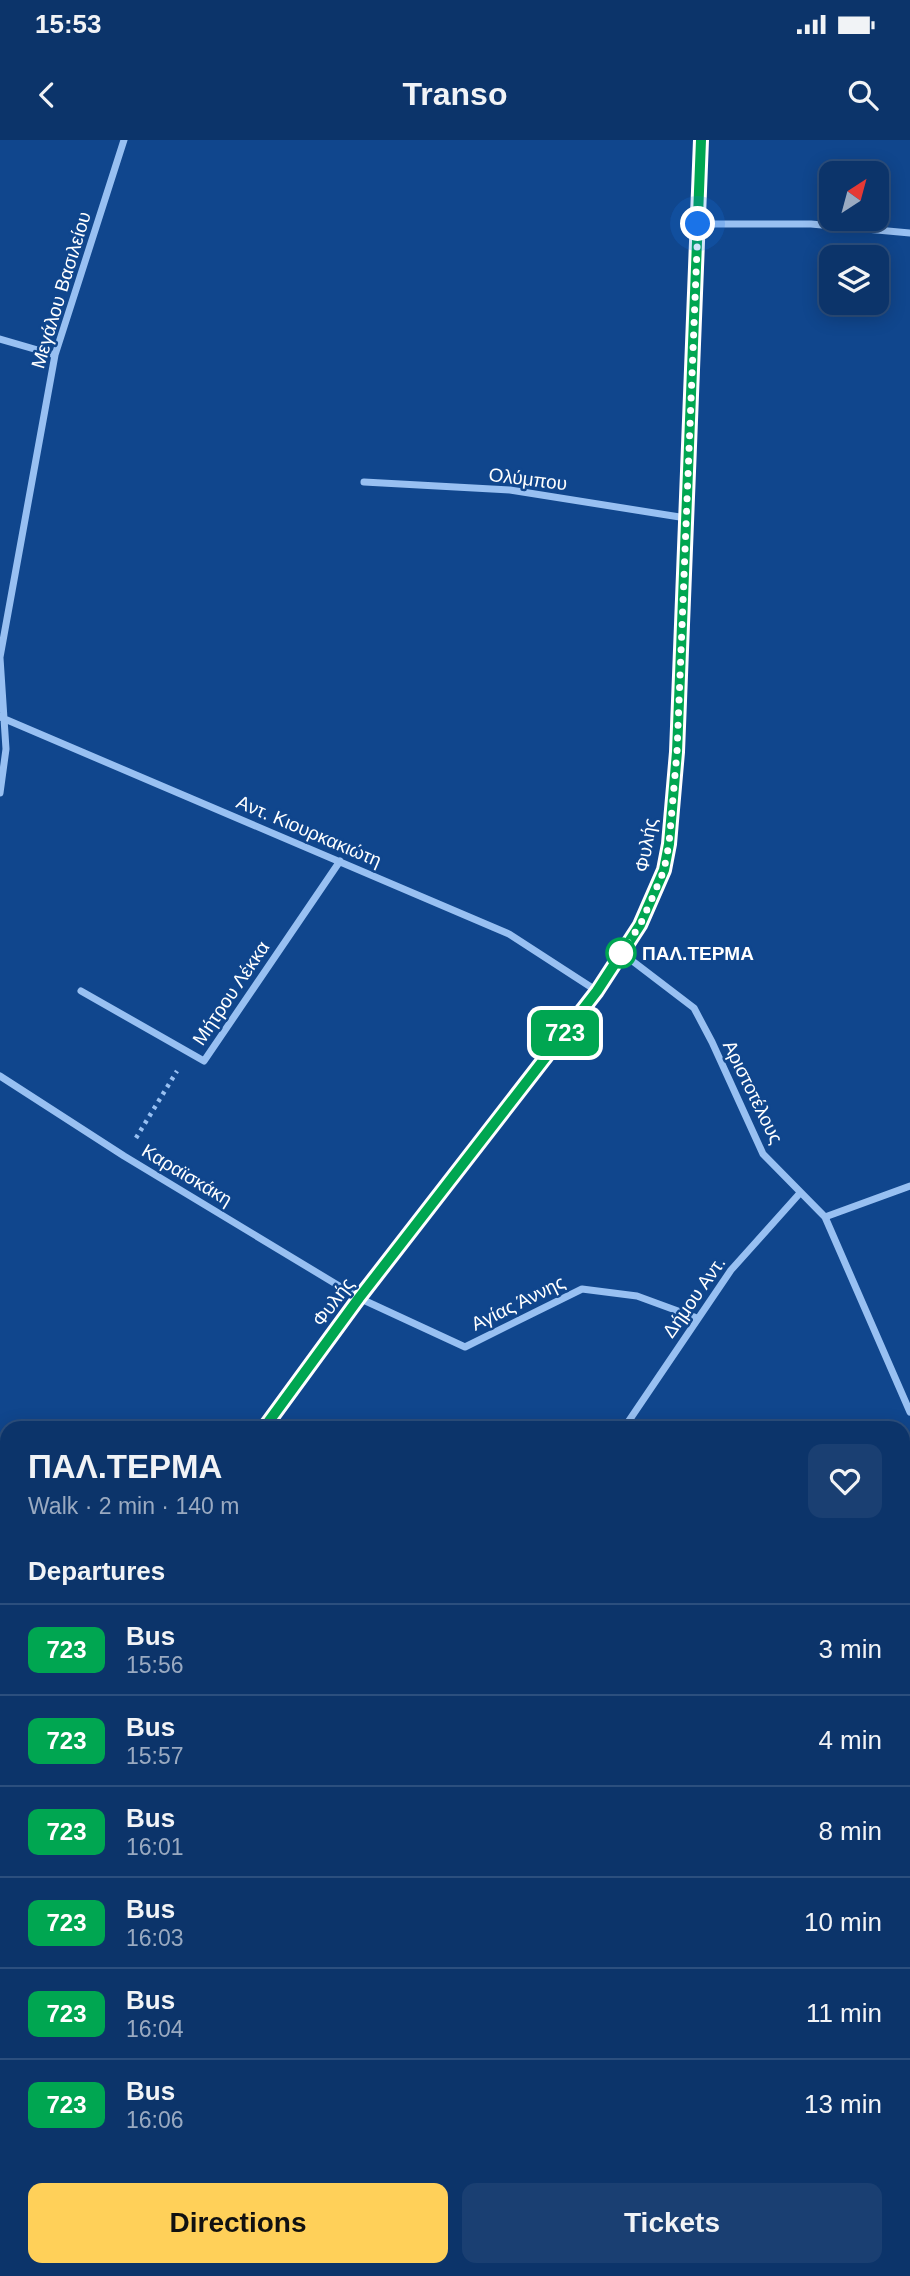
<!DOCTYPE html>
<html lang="en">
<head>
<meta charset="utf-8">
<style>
	:root { --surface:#0c346a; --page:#1a3f72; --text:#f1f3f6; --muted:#9aaac1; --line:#2c4f7e; --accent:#ffd059 }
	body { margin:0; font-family:Helvetica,sans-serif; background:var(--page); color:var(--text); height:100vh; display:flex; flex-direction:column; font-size:26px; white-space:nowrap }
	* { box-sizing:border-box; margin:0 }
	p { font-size:23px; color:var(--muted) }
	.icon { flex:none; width:38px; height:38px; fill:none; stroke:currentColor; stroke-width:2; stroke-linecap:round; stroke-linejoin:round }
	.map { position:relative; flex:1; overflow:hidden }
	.drawer { position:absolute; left:0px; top:1281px; width:910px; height:856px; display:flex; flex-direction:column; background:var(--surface); border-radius:21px 21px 0 0; box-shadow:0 4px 18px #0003,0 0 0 2px var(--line) }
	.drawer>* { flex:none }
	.badge { padding:0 14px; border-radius:10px; font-size:24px; line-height:46px }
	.needle { width:46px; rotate:36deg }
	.buttons { position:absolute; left:819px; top:21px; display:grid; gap:14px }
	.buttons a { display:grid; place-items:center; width:70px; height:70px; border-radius:14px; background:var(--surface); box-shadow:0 4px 18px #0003,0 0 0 2px var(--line); font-size:35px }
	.you { position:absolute; width:35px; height:35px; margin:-18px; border:5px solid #fff; border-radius:50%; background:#1a73e8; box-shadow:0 0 0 10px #1a73e833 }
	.map>.badge { position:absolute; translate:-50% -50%; box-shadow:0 0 0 4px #fff }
	h2 { padding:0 28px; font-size:26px; line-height:63px }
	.round { display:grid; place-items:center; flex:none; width:74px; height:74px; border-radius:14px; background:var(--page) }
	.summary { display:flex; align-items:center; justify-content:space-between; height:119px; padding:0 28px }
	h1 { font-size:33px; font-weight:700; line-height:52px }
	.cta { display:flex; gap:14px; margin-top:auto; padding:14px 28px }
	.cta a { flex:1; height:80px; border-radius:14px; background:var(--accent); color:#111; font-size:28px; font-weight:700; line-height:80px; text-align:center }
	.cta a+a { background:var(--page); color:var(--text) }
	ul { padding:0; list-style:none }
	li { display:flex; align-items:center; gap:21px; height:91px; padding:0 28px; border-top:2px solid var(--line) }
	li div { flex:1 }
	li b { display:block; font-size:26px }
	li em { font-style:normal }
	li .badge { min-width:77px; font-weight:700; text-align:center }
	.status { display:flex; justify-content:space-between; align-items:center; height:49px; padding:0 35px; background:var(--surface); direction:ltr }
	.status svg { height:19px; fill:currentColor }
	header { display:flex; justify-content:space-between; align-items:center; height:91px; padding:0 28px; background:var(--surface); font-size:32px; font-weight:700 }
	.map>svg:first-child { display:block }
	.park { fill:#215fad }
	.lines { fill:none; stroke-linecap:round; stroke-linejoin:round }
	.path { stroke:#98c0f2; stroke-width:4.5; stroke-dasharray:3.5 5; stroke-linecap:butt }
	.street { stroke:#98c0f2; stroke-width:7 }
	.secondary { stroke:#c7defc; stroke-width:14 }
	.line-casing { stroke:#fff; stroke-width:16 }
	.line { stroke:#00a651; stroke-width:10 }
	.walk { stroke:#fff; stroke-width:7; stroke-dasharray:0 12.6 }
	.stop-dot { fill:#fff; stroke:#00a651; stroke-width:3.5 }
	.labels { text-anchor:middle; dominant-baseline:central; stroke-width:5; stroke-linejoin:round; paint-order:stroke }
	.street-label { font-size:19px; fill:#fff; stroke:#10468d }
	.stop-label { font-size:19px; font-weight:bold; fill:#fff; stroke:#10468d; text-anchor:start }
</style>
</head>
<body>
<div class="status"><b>15:53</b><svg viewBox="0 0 49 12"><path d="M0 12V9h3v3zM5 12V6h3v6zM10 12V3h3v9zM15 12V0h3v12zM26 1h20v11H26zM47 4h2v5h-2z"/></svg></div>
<header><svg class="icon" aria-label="back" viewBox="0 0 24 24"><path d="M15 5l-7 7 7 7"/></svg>Transo<svg class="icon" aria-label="search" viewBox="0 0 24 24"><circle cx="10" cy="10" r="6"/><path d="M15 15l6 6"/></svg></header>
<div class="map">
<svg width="910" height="2136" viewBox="0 0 910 2136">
	<rect width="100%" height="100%" fill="#10468d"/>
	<path class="park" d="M0 1870 7 1875V1972L0 1982Z"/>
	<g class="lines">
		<path class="path" d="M136 998 177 931
			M0 1803 7 1797"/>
		<path class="street" d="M698 84H811L910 93
			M0 199 55 215
			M364 342 510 350 686 378
			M0 517 55 215 124 0
			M0 518 6 609 0 653
			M0 577 509 794 597 851
			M622 813 694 868 712 902 763 1014 825 1077 910 1272
			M81 851 204 921 340 721
			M0 936 124 1016 359 1158 465 1207 582 1149 637 1156 697 1178
			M825 1077 910 1046
			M624 1288 731 1130 800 1053
			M0 1298 7 1303
			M903 1538 910 1529
			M0 1579 7 1585
			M0 1839 7 1843
			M903 2077 910 2068
			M0 2124 7 2126
			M22 2130 38 2136
			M450 2130 454 2136
			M155 2136 158 2130
			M861 2136 865 2130"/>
		<path class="secondary" d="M264 1288 359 1158 597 851 640 785 664 730 669 704 677 612 701 0
			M0 1662 7 1652"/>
	</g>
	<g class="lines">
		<defs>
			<path id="line" d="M264 1288 359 1158 597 851 640 785 664 730 669 704 677 612 701 0"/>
		</defs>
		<use href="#line" class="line-casing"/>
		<use href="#line" class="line"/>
		<path class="walk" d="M621 813 640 785 654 754 664 730 669 704 677 612 698 84"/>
	</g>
	<circle class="stop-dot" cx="621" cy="813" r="14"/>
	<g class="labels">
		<g class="street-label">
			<text transform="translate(61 150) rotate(-73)">Μεγάλου Βασιλείου</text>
			<text transform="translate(528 339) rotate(7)">Ολύμπου</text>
			<text transform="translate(309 691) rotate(23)">Αντ. Κιουρκακιώτη</text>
			<text transform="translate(646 705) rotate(-80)">Φυλής</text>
			<text transform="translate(231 853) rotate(-56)">Μήτρου Λέκκα</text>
			<text transform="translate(753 952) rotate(64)">Αριστοτέλους</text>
			<text transform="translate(187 1035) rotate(31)">Καραϊσκάκη</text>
			<text transform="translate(694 1157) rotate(-55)">Δήμου Αντ.</text>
			<text transform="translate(333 1162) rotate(-53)">Φυλής</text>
			<text transform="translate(518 1163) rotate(-26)">Αγίας Άννης</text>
		</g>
		<g class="stop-label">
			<text x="642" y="813">ΠΑΛ.ΤΕΡΜΑ</text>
		</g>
	</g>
</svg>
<div class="buttons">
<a><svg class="needle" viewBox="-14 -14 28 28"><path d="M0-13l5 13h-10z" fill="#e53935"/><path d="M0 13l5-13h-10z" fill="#9aaac1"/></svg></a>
<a><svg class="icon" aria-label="layers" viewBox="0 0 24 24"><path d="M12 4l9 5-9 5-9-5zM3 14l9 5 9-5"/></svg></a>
</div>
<div class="you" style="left:698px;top:84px"></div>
<b class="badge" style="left:565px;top:893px;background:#00a651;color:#fff">723</b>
<section class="drawer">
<div class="summary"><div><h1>ΠΑΛ.ΤΕΡΜΑ</h1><p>Walk · 2 min · 140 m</p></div><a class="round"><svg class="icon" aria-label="heart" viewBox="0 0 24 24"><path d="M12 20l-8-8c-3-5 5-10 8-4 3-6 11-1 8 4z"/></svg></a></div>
<h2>Departures</h2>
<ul>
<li><span class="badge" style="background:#00a651;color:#fff">723</span><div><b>Bus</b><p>15:56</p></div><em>3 min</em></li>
<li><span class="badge" style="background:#00a651;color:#fff">723</span><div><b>Bus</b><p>15:57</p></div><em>4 min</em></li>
<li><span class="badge" style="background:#00a651;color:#fff">723</span><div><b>Bus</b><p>16:01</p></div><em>8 min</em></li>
<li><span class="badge" style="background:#00a651;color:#fff">723</span><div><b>Bus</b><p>16:03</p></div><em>10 min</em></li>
<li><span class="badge" style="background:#00a651;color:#fff">723</span><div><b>Bus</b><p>16:04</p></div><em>11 min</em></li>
<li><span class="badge" style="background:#00a651;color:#fff">723</span><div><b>Bus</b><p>16:06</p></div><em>13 min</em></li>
</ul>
<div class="cta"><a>Directions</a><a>Tickets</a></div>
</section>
</div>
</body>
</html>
